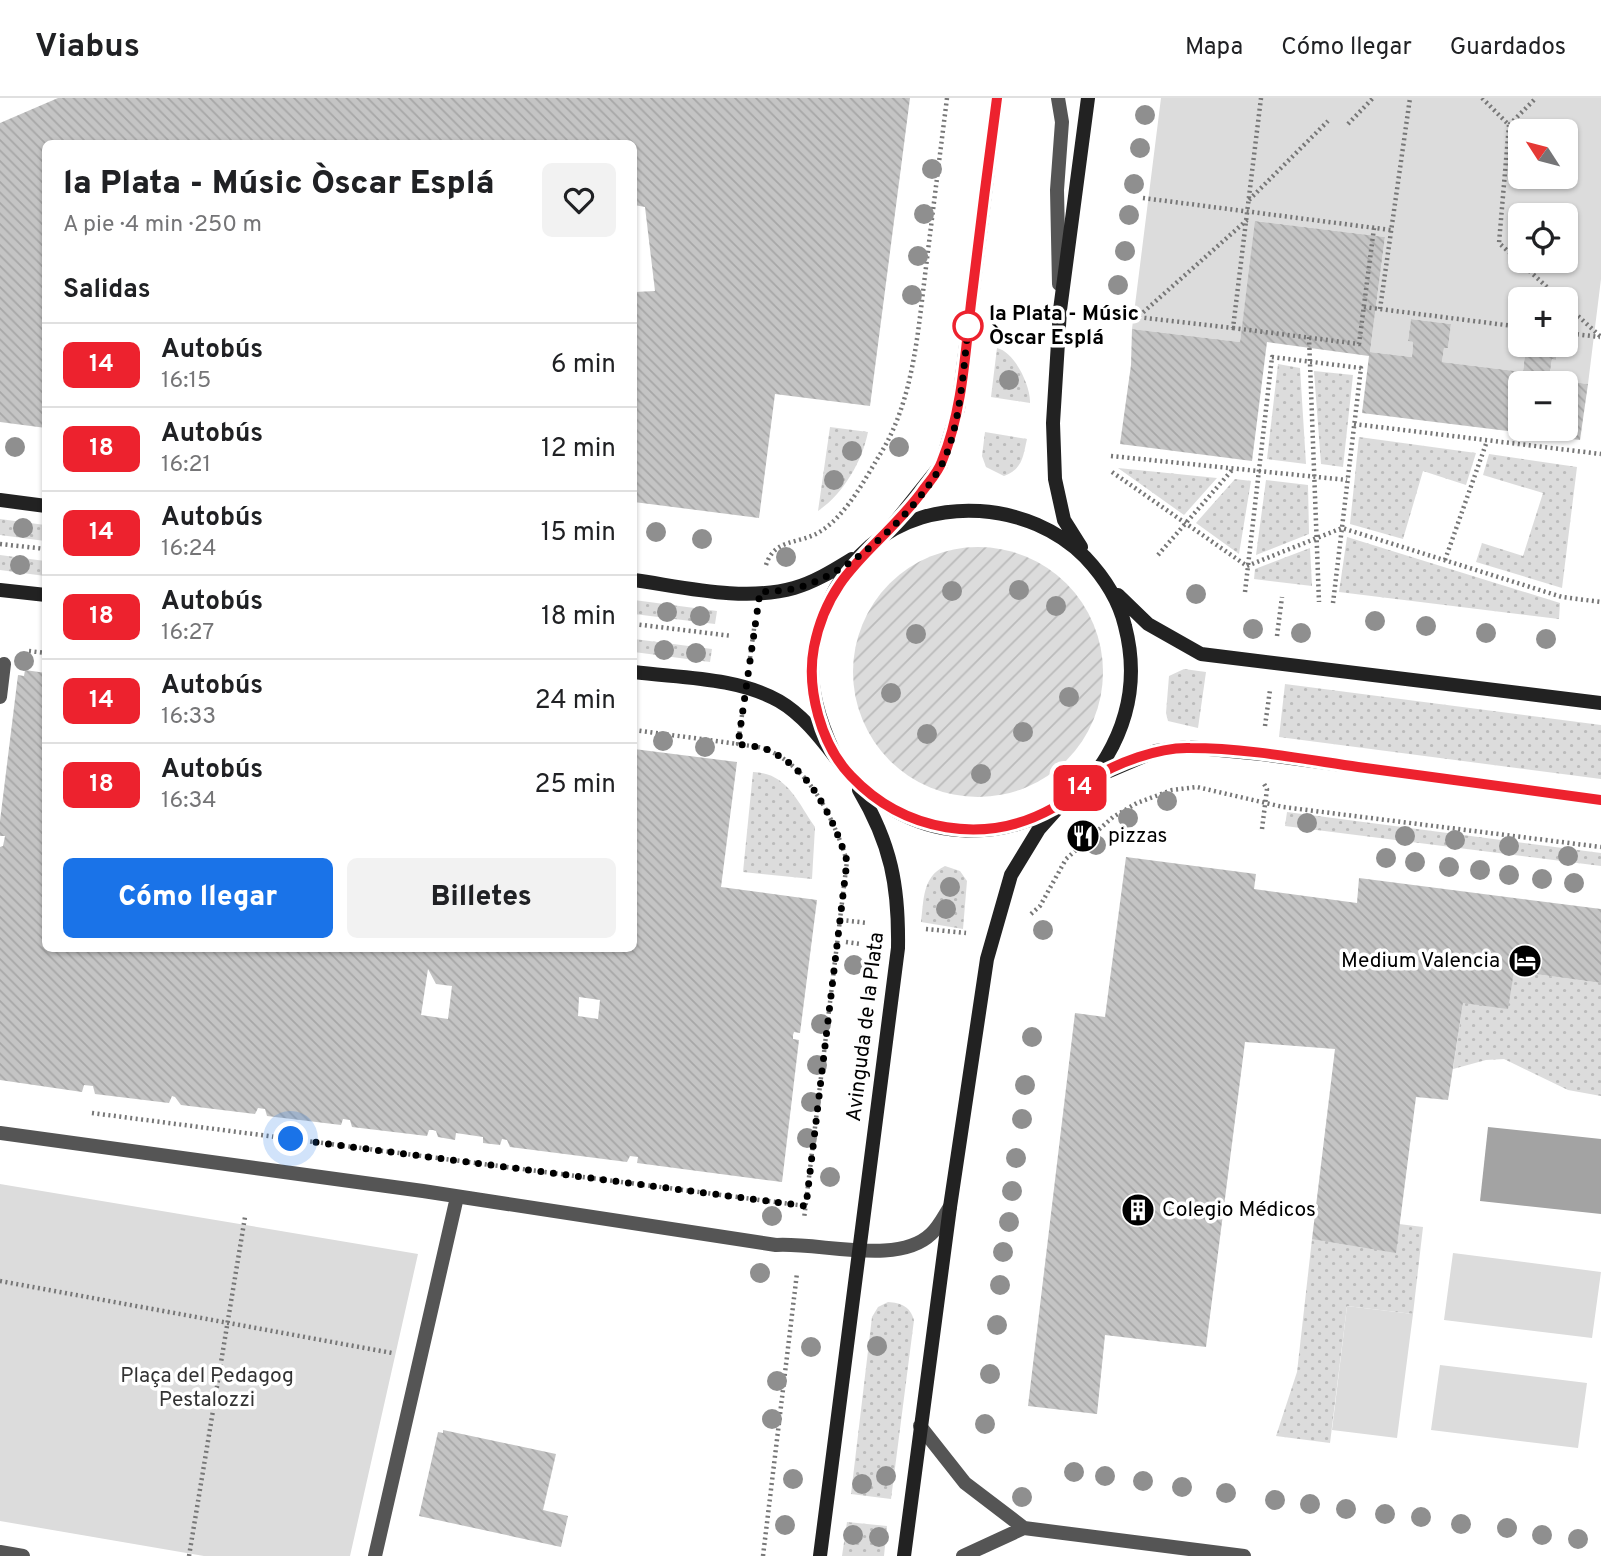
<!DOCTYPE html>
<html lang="es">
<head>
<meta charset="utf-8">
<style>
	:root { --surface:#fff; --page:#f2f2f2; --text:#202124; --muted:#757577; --line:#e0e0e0; --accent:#1a73e8 }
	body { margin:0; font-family:Overpass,sans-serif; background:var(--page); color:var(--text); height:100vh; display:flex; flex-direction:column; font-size:26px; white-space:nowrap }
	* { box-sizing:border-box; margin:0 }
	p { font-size:23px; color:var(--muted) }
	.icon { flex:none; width:38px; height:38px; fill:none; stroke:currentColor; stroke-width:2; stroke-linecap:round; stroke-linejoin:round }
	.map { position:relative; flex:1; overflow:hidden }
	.side { position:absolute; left:42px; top:42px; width:595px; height:812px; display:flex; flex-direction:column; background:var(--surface); border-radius:10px; box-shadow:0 2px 5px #0004 }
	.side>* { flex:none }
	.badge { padding:0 14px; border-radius:10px; font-size:24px; line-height:46px }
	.needle { width:46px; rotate:306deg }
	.controls { position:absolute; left:1508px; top:21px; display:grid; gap:14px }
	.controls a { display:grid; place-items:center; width:70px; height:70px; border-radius:10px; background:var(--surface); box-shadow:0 2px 5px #0004; font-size:35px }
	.you { position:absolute; width:35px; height:35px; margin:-18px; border:5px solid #fff; border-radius:50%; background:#1a73e8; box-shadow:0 0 0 10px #1a73e833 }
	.map>.badge { position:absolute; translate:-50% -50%; box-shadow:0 0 0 4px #fff }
	h2 { padding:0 21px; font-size:26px; line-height:63px }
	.round { display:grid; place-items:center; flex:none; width:74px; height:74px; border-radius:10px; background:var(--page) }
	.overview { display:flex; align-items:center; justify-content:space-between; height:119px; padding:0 21px }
	h1 { font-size:33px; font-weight:800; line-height:52px }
	.cta { display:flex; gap:14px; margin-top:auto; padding:14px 21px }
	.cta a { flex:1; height:80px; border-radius:10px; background:var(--accent); color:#fff; font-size:28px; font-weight:800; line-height:80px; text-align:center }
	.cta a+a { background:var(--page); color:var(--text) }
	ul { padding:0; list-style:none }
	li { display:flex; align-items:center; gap:21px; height:84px; padding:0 21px; border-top:2px solid var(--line) }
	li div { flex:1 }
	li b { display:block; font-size:26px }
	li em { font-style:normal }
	li .badge { min-width:77px; font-weight:700; text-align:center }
	header { display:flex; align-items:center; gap:42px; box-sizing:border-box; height:98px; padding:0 35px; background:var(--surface); border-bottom:2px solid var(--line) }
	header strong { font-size:33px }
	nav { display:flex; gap:38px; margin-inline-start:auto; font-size:24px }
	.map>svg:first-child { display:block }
	.grass { fill:url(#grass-dots) }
	.park { fill:#dcdcdc; fill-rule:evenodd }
	.garden { fill:url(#garden-furrows) }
	.water { fill:#a3a3a3 }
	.building { fill:url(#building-back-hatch); fill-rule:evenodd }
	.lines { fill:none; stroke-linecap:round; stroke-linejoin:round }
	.path { stroke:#777; stroke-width:4.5; stroke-dasharray:2 3.5; stroke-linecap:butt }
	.street { stroke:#555; stroke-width:14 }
	.secondary { stroke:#222; stroke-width:14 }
	.tree { fill:#8f8f8f }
	.line-casing { stroke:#fff; stroke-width:16 }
	.line { stroke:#ed222e; stroke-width:10 }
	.walk { stroke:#000; stroke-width:7; stroke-dasharray:0 12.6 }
	.stop-dot { fill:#fff; stroke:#ed222e; stroke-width:3.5 }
	.labels { text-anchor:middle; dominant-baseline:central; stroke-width:7; stroke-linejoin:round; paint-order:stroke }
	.stop-label { font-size:21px; font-weight:bold; fill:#000; stroke:#fff; text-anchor:start }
	.poi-label { font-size:21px; fill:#000; stroke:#fff; text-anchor:start }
	.street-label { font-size:21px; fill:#000; stroke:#fff }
	.park-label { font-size:21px; fill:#333; stroke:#fff }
</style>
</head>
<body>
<header>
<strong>Viabus</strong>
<nav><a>Mapa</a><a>Cómo llegar</a><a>Guardados</a></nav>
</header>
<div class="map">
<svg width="1601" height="1458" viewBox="0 0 1601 1458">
	<defs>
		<pattern id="grass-dots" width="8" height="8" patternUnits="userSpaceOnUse" patternTransform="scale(1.75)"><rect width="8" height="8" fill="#dcdcdc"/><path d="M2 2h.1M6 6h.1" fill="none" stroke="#bbb" stroke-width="1.8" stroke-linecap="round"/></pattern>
		<pattern id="garden-furrows" width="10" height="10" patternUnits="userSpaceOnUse" patternTransform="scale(1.75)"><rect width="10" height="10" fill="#dcdcdc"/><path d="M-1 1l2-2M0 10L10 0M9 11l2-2" fill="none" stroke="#bbb"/></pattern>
		<pattern id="building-back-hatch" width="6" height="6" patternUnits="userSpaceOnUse" patternTransform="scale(1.75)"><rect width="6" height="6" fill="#c4c4c4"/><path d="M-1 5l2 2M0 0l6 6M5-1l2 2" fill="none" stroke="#a7a7a7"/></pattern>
	</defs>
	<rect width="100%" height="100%" fill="#fff"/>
	<path class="grass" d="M997 250C1015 254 1031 289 1030 305L991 299Z
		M1278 266 1300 270 1306 366 1267 361Z
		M1314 273 1353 277 1343 369 1321 366Z
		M830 329 868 334C862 364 843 396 818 413Z
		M985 334 1027 341C1023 358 1023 371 1004 378L986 369 982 358Z
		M1359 339 1476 355 1466 387 1423 373 1403 441 1350 426Z
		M1489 356 1577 369 1562 490 1476 464 1482 445 1523 458 1543 395 1483 377Z
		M1118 370 1217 380 1184 417Z
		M1235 381 1251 383 1239 456 1196 425Z
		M1266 382 1308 387 1309 436 1256 457Z
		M0 421 45 427V443L0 437Z
		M1347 439 1560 505 1559 521 1339 494Z
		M1310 450 1312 488 1254 481 1255 471Z
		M0 457 45 463V478L0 472Z
		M634 502 717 513 715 526 634 516Z
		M634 541 712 551 710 564 634 554Z
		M1184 571 1206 574 1198 630 1168 623 1166 615 1169 578Z
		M1285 586 1601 627V681L1279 639Z
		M753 674C787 675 797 703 815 729L812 781 743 774Z
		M1287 714 1601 755V768L1285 728Z
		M945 768 960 773 967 783 963 831 921 824C924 802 922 779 945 768Z
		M1514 873 1601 885V998L1568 992 1504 961 1486 962 1453 971 1463 905Z
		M1399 1126 1423 1129 1413 1216 1347 1208 1330 1345 1276 1338 1297 1274 1312 1141Z
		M888 1204C901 1205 910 1208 914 1222L891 1401 851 1396 872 1219 878 1209Z
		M847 1424 887 1428 884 1458H842Z"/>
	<path class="park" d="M1161 0H1601V181L1588 286 1549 281 1552 261 1556 262 1558 247H1566V201H1521V255L1525 256 1523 274 1442 264 1444 250H1448L1451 226 1411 221 1408 243 1413 244 1412 259 1370 254 1385 139 1256 123 1240 244 1132 231ZM1521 33H1566V79H1521ZM1521 117H1566V163H1521Z
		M0 1086 418 1156 350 1458H204L0 1423Z
		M1453 1155 1601 1174 1592 1240 1444 1222Z
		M1347 1208 1413 1216 1397 1340 1332 1332Z
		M1440 1267 1587 1285 1578 1350 1431 1332Z"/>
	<path class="garden" d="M853 574a125 125 0 1 1 250 0a125 125 0 1 1-250 0Z"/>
	<path class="water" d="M1488 1029 1601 1041V1116L1480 1103Z"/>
	<path class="building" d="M58 0H910L870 308 775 296 759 420 634 404V194L655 193 645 109 634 107V46H46V330L0 324V25Z
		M1255 123 1385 139 1370 254 1412 259 1413 244 1408 243 1411 221 1451 226 1448 250H1444L1442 264 1523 274 1525 256H1520L1521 247H1558L1556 262 1552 261 1549 281 1588 286 1580 342 1362 315 1369 258 1267 244 1252 363 1120 346 1131 267 1132 231 1240 244ZM1521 285H1566V331H1521Z
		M25 572 46 575V850H634V651L737 664 721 789 817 802 800 935 794 934 793 937V941L799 942 782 1084 637 1065 638 1059 630 1058 627 1064 510 1049 507 1042 502 1041 500 1047 483 1045V1039L456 1035 455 1042 438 1039 436 1033 433 1032H429L427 1038 352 1029 350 1022 343 1021 341 1027 267 1018 265 1011 258 1010 255 1016 181 1007 175 999 172 998 169 1005 95 996 93 988 84 987 82 994 0 982V749L3 748 5 738H0V723L18 577 24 578ZM428 871 436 886 452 888 448 921 421 917ZM579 899 600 902 598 921 578 918Z
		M1126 759 1256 776 1254 791 1357 805 1359 780 1601 811V885L1514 873 1508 911 1463 905 1448 1002 1416 999 1396 1155 1312 1141 1335 951 1245 944 1206 1249 1105 1237 1097 1316 1028 1308 1075 915 1105 919Z
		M443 1332 556 1356 543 1412 568 1418 561 1449 419 1418 438 1334 443 1335Z"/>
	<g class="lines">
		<path class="path" d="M1482 0 1509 27 1536 0
			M1348 26 1373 0
			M1509 27 1499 145 1560 201
			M1143 100 1391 132
			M1249 102 1328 23
			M1566 207 1601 239
			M1364 209 1521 229
			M1380 211 1410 0
			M1128 218 1233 230 1261 0
			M1139 218 1247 122
			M1233 230 1359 246 1374 130
			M1566 235 1600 239
			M1309 239 1319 504
			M1354 326 1601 356
			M1111 358 1347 382
			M1112 374 1247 468
			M0 446 46 451
			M1158 457 1233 371
			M1445 462 1487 343
			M766 467C775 439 800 447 821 433 846 417 864 383 879 358 914 303 918 232 926 169 933 112 940 56 947 0
			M1247 468 1342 430 1562 499 1601 504
			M1245 494 1272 259 1361 270 1333 505
			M634 526 732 538
			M1277 538 1282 499
			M29 553 46 555
			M750 560 755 524
			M742 617 738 646C748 648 761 648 770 653 811 672 834 722 847 763L804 1121
			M1265 628 1270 592
			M634 632 738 646
			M1262 731 1267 691 1263 684
			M1031 816 1040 808 1066 761 1113 719 1137 705 1172 692 1197 689 1283 709 1601 749
			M841 822 868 825
			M926 831 966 835
			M846 844 861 846
			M92 1015 806 1108
			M0 1183 392 1255
			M189 1458 245 1119
			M763 1458 797 1175"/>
		<path class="street" d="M1058 0 1062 24 1057 92 1059 186
			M0 599 4 566
			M0 1035 423 1093 776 1147C820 1144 898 1168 931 1136 939 1129 944 1118 950 1109
			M920 1328 965 1385 1024 1430 1244 1458
			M0 1454 23 1458
			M375 1458 457 1099
			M963 1458 1024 1430"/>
		<path class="secondary" d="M0 402 46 408
			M888 433 941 367 958 311 997 0
			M1081 449 1064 422 1055 381 1053 325 1060 212 1088 0
			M634 482C684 489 744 504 794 490 815 484 834 472 852 461
			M0 492 46 497
			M1118 497 1148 526 1201 556 1601 605
			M634 574C680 580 737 579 779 603 805 618 824 645 843 669 871 704 915 729 959 732 1016 737 1078 708 1107 658 1131 617 1137 574 1125 528 1119 502 1103 478 1085 459 1031 404 930 395 870 448 840 474 822 511 814 550 807 587 820 624 835 657
			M1095 679 1156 653 1188 649 1262 656 1601 702
			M820 1458 898 850C899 788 891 746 859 692
			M904 1458 950 1109 987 861 1011 777 1039 731 1056 712"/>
	</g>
	<g class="tree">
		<circle cx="1145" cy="17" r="10"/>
		<circle cx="1140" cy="50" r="10"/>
		<circle cx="932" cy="71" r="10"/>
		<circle cx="1134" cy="86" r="10"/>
		<circle cx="924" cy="116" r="10"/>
		<circle cx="1129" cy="117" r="10"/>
		<circle cx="1125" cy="153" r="10"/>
		<circle cx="918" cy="158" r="10"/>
		<circle cx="1118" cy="187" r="10"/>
		<circle cx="912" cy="197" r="10"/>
		<circle cx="1009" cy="282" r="10"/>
		<circle cx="15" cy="349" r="10"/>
		<circle cx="899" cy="349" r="10"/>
		<circle cx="852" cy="353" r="10"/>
		<circle cx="834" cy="382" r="10"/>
		<circle cx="23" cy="430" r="10"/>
		<circle cx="656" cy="434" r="10"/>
		<circle cx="702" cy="441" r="10"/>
		<circle cx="786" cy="459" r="10"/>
		<circle cx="20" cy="467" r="10"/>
		<circle cx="1019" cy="492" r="10"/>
		<circle cx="952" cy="493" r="10"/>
		<circle cx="1196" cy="496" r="10"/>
		<circle cx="1056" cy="508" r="10"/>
		<circle cx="667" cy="514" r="10"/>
		<circle cx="700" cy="518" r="10"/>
		<circle cx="1375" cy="523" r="10"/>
		<circle cx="1426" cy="528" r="10"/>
		<circle cx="1253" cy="531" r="10"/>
		<circle cx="1301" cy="535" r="10"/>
		<circle cx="1486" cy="535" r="10"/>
		<circle cx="916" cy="536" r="10"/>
		<circle cx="1546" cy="541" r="10"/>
		<circle cx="664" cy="552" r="10"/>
		<circle cx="696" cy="555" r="10"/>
		<circle cx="24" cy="563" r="10"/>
		<circle cx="891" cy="595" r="10"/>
		<circle cx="1069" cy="599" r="10"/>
		<circle cx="1023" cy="634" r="10"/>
		<circle cx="927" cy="636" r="10"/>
		<circle cx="663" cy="643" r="10"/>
		<circle cx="705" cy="649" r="10"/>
		<circle cx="981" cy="676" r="10"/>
		<circle cx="1167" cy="703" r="10"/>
		<circle cx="1128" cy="720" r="10"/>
		<circle cx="1307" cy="725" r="10"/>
		<circle cx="1405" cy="738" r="10"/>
		<circle cx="1455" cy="742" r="10"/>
		<circle cx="1096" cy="747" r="10"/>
		<circle cx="1509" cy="748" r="10"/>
		<circle cx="1568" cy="758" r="10"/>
		<circle cx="1386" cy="760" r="10"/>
		<circle cx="1415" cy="764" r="10"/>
		<circle cx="1449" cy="769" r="10"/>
		<circle cx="1480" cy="772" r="10"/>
		<circle cx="1509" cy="777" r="10"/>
		<circle cx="1542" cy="781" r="10"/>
		<circle cx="1574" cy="785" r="10"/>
		<circle cx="950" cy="789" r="10"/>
		<circle cx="946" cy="811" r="10"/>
		<circle cx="1043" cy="832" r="10"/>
		<circle cx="854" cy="867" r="10"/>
		<circle cx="821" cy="926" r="10"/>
		<circle cx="1032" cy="939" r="10"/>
		<circle cx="817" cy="967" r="10"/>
		<circle cx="1025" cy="987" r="10"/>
		<circle cx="811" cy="1004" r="10"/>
		<circle cx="1022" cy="1021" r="10"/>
		<circle cx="807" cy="1040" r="10"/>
		<circle cx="1016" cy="1060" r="10"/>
		<circle cx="830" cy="1079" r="10"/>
		<circle cx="1012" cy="1093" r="10"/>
		<circle cx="772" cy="1118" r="10"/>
		<circle cx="1009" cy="1124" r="10"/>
		<circle cx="1003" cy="1154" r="10"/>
		<circle cx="760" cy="1175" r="10"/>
		<circle cx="1000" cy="1187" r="10"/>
		<circle cx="997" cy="1227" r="10"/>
		<circle cx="877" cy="1248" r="10"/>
		<circle cx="811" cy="1249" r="10"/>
		<circle cx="990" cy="1276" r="10"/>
		<circle cx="777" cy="1283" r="10"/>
		<circle cx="772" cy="1321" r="10"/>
		<circle cx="985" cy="1326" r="10"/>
		<circle cx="1074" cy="1374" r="10"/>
		<circle cx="886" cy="1378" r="10"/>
		<circle cx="1105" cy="1378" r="10"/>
		<circle cx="793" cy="1381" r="10"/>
		<circle cx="1143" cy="1383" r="10"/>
		<circle cx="862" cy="1386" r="10"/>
		<circle cx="1182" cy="1389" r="10"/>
		<circle cx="1226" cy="1395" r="10"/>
		<circle cx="1022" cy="1399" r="10"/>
		<circle cx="1275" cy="1402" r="10"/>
		<circle cx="1310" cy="1406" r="10"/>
		<circle cx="1346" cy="1411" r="10"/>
		<circle cx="1385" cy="1416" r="10"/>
		<circle cx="1421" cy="1419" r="10"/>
		<circle cx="1461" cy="1426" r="10"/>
		<circle cx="785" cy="1427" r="10"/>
		<circle cx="1507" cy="1430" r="10"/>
		<circle cx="853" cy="1437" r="10"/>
		<circle cx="1542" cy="1437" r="10"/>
		<circle cx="879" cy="1439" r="10"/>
		<circle cx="1578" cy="1441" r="10"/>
	</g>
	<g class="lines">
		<defs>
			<path id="line" d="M997 0C988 68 979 137 971 205 965 258 962 314 942 363 938 375 928 385 921 395 878 452 829 472 814 549 806 591 821 647 851 678 904 734 985 748 1053 710 1067 703 1076 690 1089 682 1117 665 1158 649 1190 650 1246 650 1303 661 1358 669 1439 680 1520 691 1601 702"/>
		</defs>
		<use href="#line" class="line-casing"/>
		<use href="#line" class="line"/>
		<path class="walk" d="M291 1041 806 1108 847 763C834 722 811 672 770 653 761 648 748 648 738 646L760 494C770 493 781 493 792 491 847 480 914 416 941 368 961 331 964 263 969 221L968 228"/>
	</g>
	<defs>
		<symbol id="restaurant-disc" viewBox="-11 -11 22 22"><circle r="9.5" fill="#000" stroke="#fff"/><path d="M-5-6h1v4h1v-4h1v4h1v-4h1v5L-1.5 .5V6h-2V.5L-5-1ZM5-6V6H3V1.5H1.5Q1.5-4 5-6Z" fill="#fff"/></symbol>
		<symbol id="hotel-disc" viewBox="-11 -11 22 22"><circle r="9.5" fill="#000" stroke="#fff"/><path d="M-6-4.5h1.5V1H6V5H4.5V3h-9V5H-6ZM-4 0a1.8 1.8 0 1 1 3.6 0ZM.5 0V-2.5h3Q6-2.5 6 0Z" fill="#fff"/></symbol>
		<symbol id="building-disc" viewBox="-11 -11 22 22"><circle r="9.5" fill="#000" stroke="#fff"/><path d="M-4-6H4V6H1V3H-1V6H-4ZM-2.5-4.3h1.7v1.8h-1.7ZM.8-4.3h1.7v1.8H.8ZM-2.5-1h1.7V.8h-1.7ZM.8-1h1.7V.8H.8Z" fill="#fff"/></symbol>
	</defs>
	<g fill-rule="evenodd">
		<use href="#restaurant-disc" x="1064" y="719" width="38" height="38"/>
		<use href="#hotel-disc" x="1506" y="844" width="38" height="38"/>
		<use href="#building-disc" x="1119" y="1093" width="38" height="38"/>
	</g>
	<circle class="stop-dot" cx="968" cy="228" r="14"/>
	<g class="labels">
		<g class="stop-label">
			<text x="989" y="216">la Plata - Músic<tspan x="989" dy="24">Òscar Esplá</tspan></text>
		</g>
		<g class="poi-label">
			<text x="1108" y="738">pizzas</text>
			<text x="1500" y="863" text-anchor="end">Medium Valencia</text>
			<text x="1162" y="1112">Colegio Médicos</text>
		</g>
		<g class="street-label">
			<text transform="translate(866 929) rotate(-83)">Avinguda de la Plata</text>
		</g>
		<g class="park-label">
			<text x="207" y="1278">Plaça del Pedagog<tspan x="207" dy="24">Pestalozzi</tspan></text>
		</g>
	</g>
</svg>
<div class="controls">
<a><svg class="needle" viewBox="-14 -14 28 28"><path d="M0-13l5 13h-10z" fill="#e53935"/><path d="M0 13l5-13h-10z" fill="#757577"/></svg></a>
<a><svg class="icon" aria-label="locate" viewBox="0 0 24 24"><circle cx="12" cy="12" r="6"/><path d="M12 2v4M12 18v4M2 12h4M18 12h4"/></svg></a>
<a>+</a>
<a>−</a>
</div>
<div class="you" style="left:291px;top:1041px"></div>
<b class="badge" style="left:1080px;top:690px;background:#ed222e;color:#fff">14</b>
<section class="side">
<div class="overview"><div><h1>la Plata - Músic Òscar Esplá</h1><p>A pie · 4 min · 250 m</p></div><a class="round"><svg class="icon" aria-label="heart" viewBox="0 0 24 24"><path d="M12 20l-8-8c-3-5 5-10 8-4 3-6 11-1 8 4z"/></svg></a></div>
<h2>Salidas</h2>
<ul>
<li><span class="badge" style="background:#ed222e;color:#fff">14</span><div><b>Autobús</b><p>16:15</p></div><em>6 min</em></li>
<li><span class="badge" style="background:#ed222e;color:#fff">18</span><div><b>Autobús</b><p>16:21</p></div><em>12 min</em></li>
<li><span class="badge" style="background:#ed222e;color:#fff">14</span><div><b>Autobús</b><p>16:24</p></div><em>15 min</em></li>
<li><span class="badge" style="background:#ed222e;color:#fff">18</span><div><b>Autobús</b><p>16:27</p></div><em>18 min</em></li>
<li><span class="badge" style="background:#ed222e;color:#fff">14</span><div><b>Autobús</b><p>16:33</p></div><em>24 min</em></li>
<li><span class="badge" style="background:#ed222e;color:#fff">18</span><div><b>Autobús</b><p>16:34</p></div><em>25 min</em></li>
</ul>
<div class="cta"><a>Cómo llegar</a><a>Billetes</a></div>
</section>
</div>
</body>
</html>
